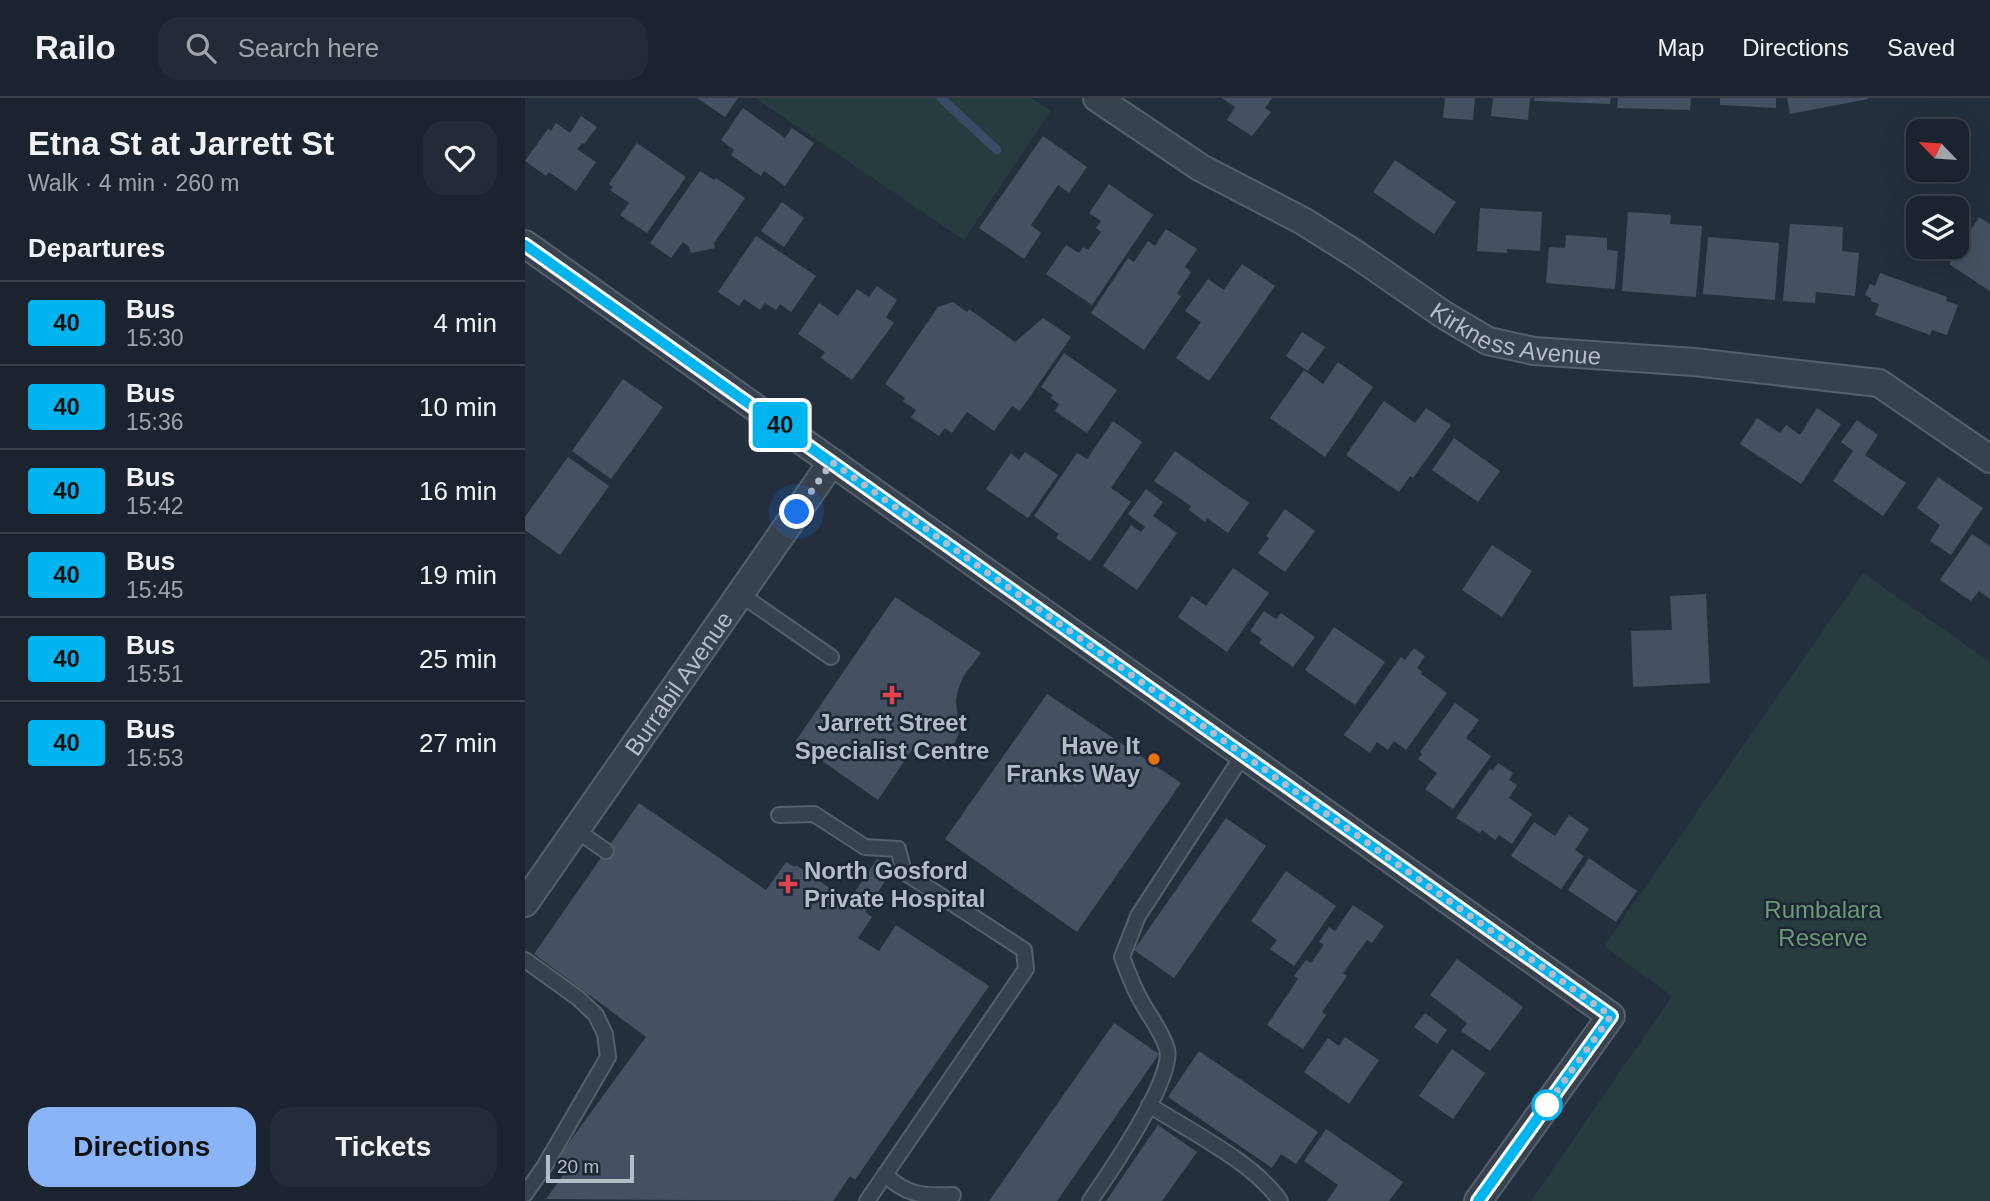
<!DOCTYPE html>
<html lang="en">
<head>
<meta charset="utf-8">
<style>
	:root { --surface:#1b232e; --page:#242b36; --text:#f1f3f6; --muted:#a0a4aa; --line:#39404a; --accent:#8ab4f8 }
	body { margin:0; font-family:Arial,sans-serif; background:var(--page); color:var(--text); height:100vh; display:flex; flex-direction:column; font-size:26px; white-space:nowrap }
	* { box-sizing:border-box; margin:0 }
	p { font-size:23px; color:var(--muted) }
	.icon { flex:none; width:38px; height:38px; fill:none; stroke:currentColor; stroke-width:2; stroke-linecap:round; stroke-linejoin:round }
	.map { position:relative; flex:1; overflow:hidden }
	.details { display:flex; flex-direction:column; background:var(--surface); width:525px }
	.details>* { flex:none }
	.badge { padding:0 14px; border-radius:5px; font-size:24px; line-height:46px }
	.needle { width:46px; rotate:295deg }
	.fabs { position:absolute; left:1381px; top:21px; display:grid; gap:14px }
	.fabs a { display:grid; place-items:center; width:63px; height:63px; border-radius:14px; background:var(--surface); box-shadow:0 7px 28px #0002,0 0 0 2px var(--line); font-size:35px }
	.scale { position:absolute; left:21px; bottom:18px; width:88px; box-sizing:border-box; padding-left:7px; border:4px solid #b4bcc9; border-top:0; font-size:19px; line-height:24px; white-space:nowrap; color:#b4bcc9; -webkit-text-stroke:5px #1d2633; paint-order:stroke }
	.you { position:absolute; width:35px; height:35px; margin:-18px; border:5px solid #fff; border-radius:50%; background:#1a73e8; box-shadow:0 0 0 10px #1a73e833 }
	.map>.badge { position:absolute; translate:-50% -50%; box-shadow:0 0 0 4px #fff }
	h2 { padding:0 28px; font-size:26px; line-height:63px }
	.round { display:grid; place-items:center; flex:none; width:74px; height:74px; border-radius:21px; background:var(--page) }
	.overview { display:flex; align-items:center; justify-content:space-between; height:119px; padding:0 28px }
	h1 { font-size:33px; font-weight:600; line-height:52px }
	.action { display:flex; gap:14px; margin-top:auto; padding:14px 28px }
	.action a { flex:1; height:80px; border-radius:21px; background:var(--accent); color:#111; font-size:28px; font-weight:600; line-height:80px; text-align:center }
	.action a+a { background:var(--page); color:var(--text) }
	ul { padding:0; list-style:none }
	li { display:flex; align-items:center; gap:21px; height:84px; padding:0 28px; border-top:2px solid var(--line) }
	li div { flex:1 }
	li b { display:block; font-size:26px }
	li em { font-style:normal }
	li .badge { min-width:77px; font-weight:700; text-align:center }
	header { display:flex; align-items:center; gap:42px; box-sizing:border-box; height:98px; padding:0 35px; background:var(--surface); border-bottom:2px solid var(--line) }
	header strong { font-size:33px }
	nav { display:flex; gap:38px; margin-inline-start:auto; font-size:24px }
	.search { width:490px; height:63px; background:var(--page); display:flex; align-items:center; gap:18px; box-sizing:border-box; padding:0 24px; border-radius:21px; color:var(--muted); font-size:26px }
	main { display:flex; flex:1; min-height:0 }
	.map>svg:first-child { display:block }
	.green { fill:#263c3f }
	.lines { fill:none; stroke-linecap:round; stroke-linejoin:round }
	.stream { stroke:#394c67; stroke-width:9 }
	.building { fill:#455162 }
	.lane-casing { stroke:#565f6c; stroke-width:18 }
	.street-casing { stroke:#565f6c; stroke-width:30 }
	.lane { stroke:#38414e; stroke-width:14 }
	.street { stroke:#38414e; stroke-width:26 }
	.line-casing { stroke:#fff; stroke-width:16 }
	.line { stroke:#00b5ef; stroke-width:10 }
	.walk { stroke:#b4bcc9; stroke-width:7; stroke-dasharray:0 12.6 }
	.health-dot { fill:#e0444e; stroke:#1d2633; stroke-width:2.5 }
	.food-dot { fill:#e8710a; stroke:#1d2633; stroke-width:2.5 }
	.stop-dot { fill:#fff; stroke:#00b5ef; stroke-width:3.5 }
	.labels { text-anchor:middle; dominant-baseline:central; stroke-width:5; stroke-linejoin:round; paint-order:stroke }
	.street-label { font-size:24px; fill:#b4bcc9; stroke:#1d2633 }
	.poi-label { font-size:24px; font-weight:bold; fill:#b4bcc9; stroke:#1d2633 }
	.park-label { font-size:24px; fill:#6b9a76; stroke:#1d2633 }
</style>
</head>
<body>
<header>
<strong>Railo</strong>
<div class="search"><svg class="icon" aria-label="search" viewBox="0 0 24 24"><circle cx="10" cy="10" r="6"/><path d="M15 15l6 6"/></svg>Search here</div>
<nav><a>Map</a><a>Directions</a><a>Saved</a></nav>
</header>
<main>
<section class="details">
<div class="overview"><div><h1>Etna St at Jarrett St</h1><p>Walk · 4 min · 260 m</p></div><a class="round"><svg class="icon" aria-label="heart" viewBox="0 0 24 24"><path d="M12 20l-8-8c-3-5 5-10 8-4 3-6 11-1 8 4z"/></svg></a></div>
<h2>Departures</h2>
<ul>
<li><span class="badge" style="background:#00b5ef;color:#111">40</span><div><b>Bus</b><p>15:30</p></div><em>4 min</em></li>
<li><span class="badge" style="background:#00b5ef;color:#111">40</span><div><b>Bus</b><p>15:36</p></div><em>10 min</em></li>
<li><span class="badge" style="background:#00b5ef;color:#111">40</span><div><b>Bus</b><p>15:42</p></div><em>16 min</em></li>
<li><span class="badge" style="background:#00b5ef;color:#111">40</span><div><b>Bus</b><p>15:45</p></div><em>19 min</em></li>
<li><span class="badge" style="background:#00b5ef;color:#111">40</span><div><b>Bus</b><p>15:51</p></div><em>25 min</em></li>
<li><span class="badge" style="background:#00b5ef;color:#111">40</span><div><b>Bus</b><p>15:53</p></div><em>27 min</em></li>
</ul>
<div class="action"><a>Directions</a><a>Tickets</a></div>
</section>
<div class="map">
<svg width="1465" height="1103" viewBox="0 0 1465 1103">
	<rect width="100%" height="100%" fill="#242f3e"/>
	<path class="green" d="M230 0H506L526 13 439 142Z
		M1338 475 1465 564V1103H1006L1147 898 1079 848Z"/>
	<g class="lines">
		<path class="stream" d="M416 0 472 52"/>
	</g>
	<path class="building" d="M172 0H213L200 19Z
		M697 0H747L740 10 746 14 727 38 702 22 710 9Z
		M920 0H950L948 22 918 20Z
		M968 0H1005L1003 22 966 18Z
		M1010 0H1086L1085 6 1009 3Z
		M1093 0H1166L1165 12 1092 10Z
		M1195 0H1251V10L1195 7Z
		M1262 0H1343V1L1265 16Z
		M218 10 260 40 267 30 289 45 260 88 239 73 236 78 206 57 209 52 196 42Z
		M56 18 72 29 59 46 57 45 52 51 71 64 51 93 24 74 21 78 0 63 23 31 26 33 31 25 45 35Z
		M518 38 562 69 544 95 533 87 506 127 516 135 499 161 454 130Z
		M112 45 161 79 122 135 95 117 104 105 85 92 88 89 84 86Z
		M870 62 931 104 909 136 848 94Z
		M175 73 189 82 191 80 220 100 189 145 190 150 166 155 164 149 158 144 146 160 125 145Z
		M584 86 628 117 567 207 521 176 541 147 554 155 558 149 563 152 576 134 571 130 576 123 564 115Z
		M257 104 279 120 259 149 236 133Z
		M955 110 1017 114 1015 153 982 151V155L952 153Z
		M1103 114 1146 117 1145 126 1177 128 1171 199 1097 193Z
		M1454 119 1465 126V193L1424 166Z
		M1265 126 1318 129 1317 153 1334 155 1330 198 1291 194 1290 205 1258 203Z
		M641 131 672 151 660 169 666 174 652 195 656 198 619 252 566 215 603 160 609 164 623 143 630 148Z
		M1041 137 1082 140V152L1093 153 1090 191 1021 185 1024 149 1040 150Z
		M231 138 291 178 266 214 255 206 251 212 240 205 235 212 219 201 214 208 193 194Z
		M1183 139 1254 145 1250 202 1178 196Z
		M717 166 750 188 684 283 651 260 676 224 660 213 683 181 699 192Z
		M1355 175 1422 199 1421 203 1433 207 1422 237 1407 232 1405 237 1350 217 1354 206 1346 203V200L1340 197 1345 186 1350 188Z
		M352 188 372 202 361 219 369 225 327 282 296 260 300 254 273 236 294 205 313 218 332 191 344 199Z
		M428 204 442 214 444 211 490 244 518 220 546 239 495 313 487 308 469 333 442 314 427 335 420 330 414 338 386 319 391 312 378 303 380 300 360 286 413 209Z
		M777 234 800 249 783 273 761 258Z
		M539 255 592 292 562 335 530 313 534 306 526 300 528 297 516 289Z
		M813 264 848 289 800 359 745 320 779 272 798 286Z
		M98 281 138 309 86 381 47 353Z
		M859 303 890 325 901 310 926 327 888 380 885 378 874 394 821 357Z
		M1292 310 1316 326 1276 386 1215 346 1232 320 1255 335 1261 327 1275 337Z
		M1332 322 1353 337 1340 357 1381 385 1358 418 1308 383 1328 353 1316 344Z
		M588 323 617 344 586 390 606 404 565 463 531 440 534 436 509 418 552 355 562 361Z
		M929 340 975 373 953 404 907 372Z
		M650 353 724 405 703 435 682 420 680 424 664 412 666 408 629 383Z
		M500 354 533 377 503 420 461 391 486 355 494 362Z
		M43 359 84 388 35 457 0 432V419Z
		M1413 379 1458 410 1426 457 1405 443 1415 427 1392 410Z
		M621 391 638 404 628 418 652 435 612 492 578 468 606 427 616 434 620 429 603 416Z
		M760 411 790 433 760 474 733 455 744 440 741 438Z
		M1447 436 1465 448V501L1454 493 1446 503 1415 482Z
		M967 447 1007 473 977 519 937 492Z
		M708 470 744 495 702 554 653 519 667 498 681 508Z
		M1181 496 1185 585 1108 589 1106 533 1147 532 1145 498Z
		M370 499 456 555 438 579 433 592 431 602 434 634 425 658 420 664 391 646 353 702 270 644Z
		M739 513 751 521 756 515 790 539 768 569 734 545 737 541 725 533Z
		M809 529 860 564 830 607 780 572Z
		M889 550 900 558 892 570 897 574 896 576 922 595 881 652 869 643 863 652 852 644 845 655 819 637 876 559 880 562Z
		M522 596 656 685 552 834 420 741Z
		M930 605 954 622 941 640 966 658 928 711 900 691 912 675 893 661 897 656 895 654Z
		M973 665 988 675 984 682 992 687 984 700 1007 716 987 746 974 737 970 742 957 732 955 735 931 720 965 671 968 673Z
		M114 705 241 792 261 764 270 769 271 767 324 803 352 761 368 771 340 814 347 819 333 840 354 853 371 827 464 888 330 1082 325 1078 308 1103 21 1101 44 1069 32 1061 121 939 9 856Z
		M1044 717 1064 731 1050 752 1059 758 1036 791 986 758 1009 724 1030 738Z
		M701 720 741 748 649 880 609 852Z
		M1064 760 1112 793 1091 824 1043 792Z
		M761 773 811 808 769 868 745 851 752 842 726 823Z
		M828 807 859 828 847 845 842 842 818 875 822 878 797 914 801 917 778 951 742 927 773 881 769 878 781 862 786 865 799 847 794 844 804 829 810 833Z
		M932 861 998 909 965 953 936 933 942 925 905 897Z
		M900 915 922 932 912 946 889 929Z
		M589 925 634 956 532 1103H464Z
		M820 939 854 962 824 1006 779 974 803 940 814 948Z
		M927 951 960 975 928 1021 894 998Z
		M674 953 793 1034 771 1066 756 1056 747 1070 643 999Z
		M633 1027 672 1054 637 1103H581Z
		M801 1031 878 1084 864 1103H802L813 1087 779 1063Z"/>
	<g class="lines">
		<defs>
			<path id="lane" d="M215 496 306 559
				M254 717 289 716 340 749 373 751 379 774 499 852 501 871 342 1103
				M51 732 81 753
				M0 862 53 900 71 917 80 936 83 959 19 1069 0 1096
				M624 1007C663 1032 730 1065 755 1103
				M360 1076C381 1098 399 1098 428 1097
				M565 1103C583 1077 650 980 642 951 636 931 623 917 614 899 607 886 602 872 597 859L613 818 718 657"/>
			<g id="street">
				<path id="s1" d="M572 0 676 70 778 123 832 157 919 217 963 243 1009 253 1169 264 1354 285 1465 361"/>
				<path d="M0 146 1086 918 953 1103"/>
				<path id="s2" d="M0 805 307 364"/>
			</g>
		</defs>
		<use href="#lane" class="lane-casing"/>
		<use href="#street" class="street-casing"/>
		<use href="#lane" class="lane"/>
		<use href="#street" class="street"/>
	</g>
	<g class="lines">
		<defs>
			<path id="line" d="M0 147 1086 918 953 1103"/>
		</defs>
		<use href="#line" class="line-casing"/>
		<use href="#line" class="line"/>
		<path class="walk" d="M272 414 307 364 1086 918 1022 1007"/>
	</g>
	<g class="health-dot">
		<path d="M363.5 586.5h7v7h7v7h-7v7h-7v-7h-7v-7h7z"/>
		<path d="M259.5 775.5h7v7h7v7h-7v7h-7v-7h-7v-7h7z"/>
	</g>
	<circle class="food-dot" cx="629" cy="661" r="7"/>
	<circle class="stop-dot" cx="1022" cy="1007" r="14"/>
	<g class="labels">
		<g class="street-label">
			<text stroke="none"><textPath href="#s1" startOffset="486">Kirkness Avenue</textPath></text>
			<text stroke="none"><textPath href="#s2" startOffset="268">Burrabil Avenue</textPath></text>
		</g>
		<g class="poi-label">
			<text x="367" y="624">Jarrett Street<tspan x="367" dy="28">Specialist Centre</tspan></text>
			<text x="615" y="647" text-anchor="end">Have It<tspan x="615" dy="28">Franks Way</tspan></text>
			<text x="279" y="772" text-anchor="start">North Gosford<tspan x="279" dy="28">Private Hospital</tspan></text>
		</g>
		<g class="park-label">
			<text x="1298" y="811">Rumbalara<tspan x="1298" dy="28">Reserve</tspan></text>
		</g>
	</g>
</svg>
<div class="fabs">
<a><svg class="needle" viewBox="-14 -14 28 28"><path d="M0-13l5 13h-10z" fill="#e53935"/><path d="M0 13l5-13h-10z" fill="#a0a4aa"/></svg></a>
<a><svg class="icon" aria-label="layers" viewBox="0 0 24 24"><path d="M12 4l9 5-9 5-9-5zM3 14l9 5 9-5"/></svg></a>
</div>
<div class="scale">20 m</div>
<div class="you" style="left:272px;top:414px"></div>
<b class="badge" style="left:255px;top:327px;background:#00b5ef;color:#111">40</b>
</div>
</main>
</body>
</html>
